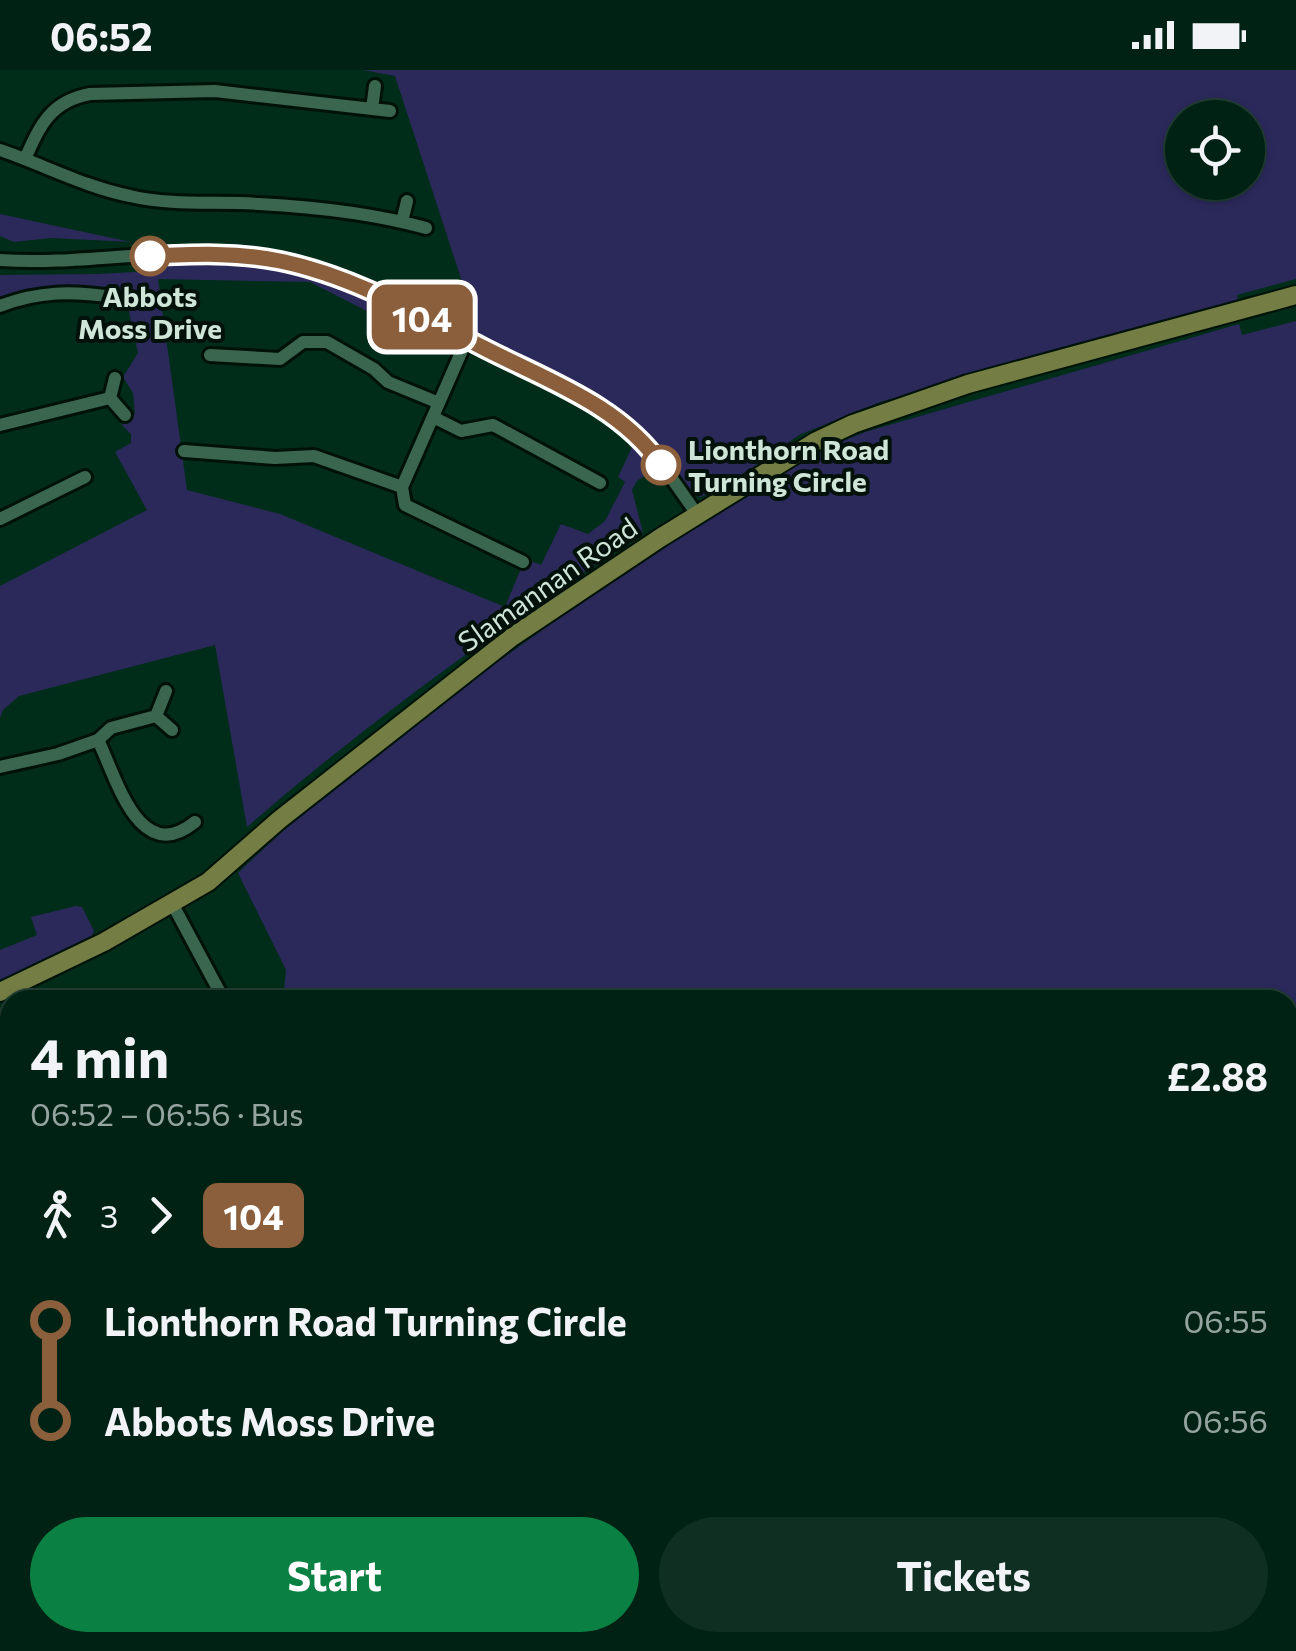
<!DOCTYPE html>
<html lang="en">
<head>
<meta charset="utf-8">
<style>
	:root { --surface:#002214; --page:#0e2f22; --text:#f1f3f6; --muted:#95a4a0; --line:#223f34; --accent:#0b8043 }
	body { margin:0; font-family:Commissioner,sans-serif; background:var(--page); color:var(--text); height:100vh; display:flex; flex-direction:column; font-size:38px; white-space:nowrap }
	* { box-sizing:border-box; margin:0 }
	p { font-size:32px; color:var(--muted) }
	.icon { flex:none; width:55px; height:55px; fill:none; stroke:currentColor; stroke-width:2; stroke-linecap:round; stroke-linejoin:round }
	.map { position:relative; flex:1; overflow:hidden }
	.sheet { position:absolute; left:0px; top:920px; width:1298px; height:662px; display:flex; flex-direction:column; background:var(--surface); border-radius:30px 30px 0 0; box-shadow:0 2px 8px #0004,0 0 0 2px var(--line) }
	.sheet>* { flex:none }
	.badge { padding:0 20px; border-radius:15px; font-size:35px; line-height:65px }
	.fabs { position:absolute; left:1165px; top:30px; display:grid; gap:20px }
	.fabs a { display:grid; place-items:center; width:100px; height:100px; border-radius:50%; background:var(--surface); box-shadow:0 2px 8px #0004,0 0 0 2px var(--line); font-size:50px }
	.map>.badge { position:absolute; translate:-50% -50%; box-shadow:0 0 0 5px #fff }
	.legs { display:flex; align-items:center; gap:15px; height:110px; padding:0 30px; font-size:32px }
	.legs p { margin-inline-start:auto }
	.summary { display:flex; align-items:center; justify-content:space-between; height:170px; padding:0 30px }
	h1 { font-size:55px; font-weight:700; line-height:75px }
	.action { display:flex; gap:20px; margin-top:auto; padding:20px 30px }
	.action a { flex:1; height:115px; border-radius:60px; background:var(--accent); color:#fff; font-size:40px; font-weight:700; line-height:115px; text-align:center }
	.action a+a { background:var(--page); color:var(--text) }
	ul { padding:0 30px; list-style:none }
	li { display:flex; align-items:center; gap:35px; height:100px; font-size:38px }
	li i { display:grid; place-items:center; width:15px; height:100%; margin:0 12px; background:currentColor }
	li i::after { content:''; width:25px; height:25px; margin:-12px; border:8px solid; border-radius:50%; background:var(--surface) }
	li p { margin-inline-start:auto }
	li:first-child i { background:linear-gradient(#0000 50%,currentColor 0) }
	li:last-child i { background:linear-gradient(currentColor 50%,#0000 0) }
	.status { display:flex; justify-content:space-between; align-items:center; height:70px; padding:0 50px; background:var(--surface); direction:ltr }
	.status svg { height:28px; fill:currentColor }
	.map>svg:first-child { display:block }
	.green { fill:#2a295a; fill-rule:evenodd }
	.lines { fill:none; stroke-linecap:round; stroke-linejoin:round }
	.minor-casing { stroke:#001208; stroke-width:18 }
	.major-casing { stroke:#001208; stroke-width:22 }
	.minor { stroke:#3a654f; stroke-width:12 }
	.major { stroke:#747e44; stroke-width:18 }
	.line-1-casing { stroke:#fff; stroke-width:22 }
	.line-1 { stroke:#8b5e3c; stroke-width:15 }
	.stop-1-dot { fill:#fff; stroke:#8b5e3c; stroke-width:5 }
	.labels { text-anchor:middle; dominant-baseline:central; stroke-width:8; stroke-linejoin:round; paint-order:stroke }
	.stop-label { font-size:28px; font-weight:bold; fill:#cee5d8; stroke:#021109 }
	.street-label { font-size:28px; fill:#cee5d8; stroke:#021109 }
</style>
</head>
<body>
<div class="status"><b>06:52</b><svg viewBox="0 0 49 12"><path d="M0 12V9h3v3zM5 12V6h3v6zM10 12V3h3v9zM15 12V0h3v12zM26 1h20v11H26zM47 4h2v5h-2z"/></svg></div>
<div class="map">
<svg width="1296" height="1581" viewBox="0 0 1296 1581">
	<rect width="100%" height="100%" fill="#002d1a"/>
	<path class="green" d="M363 0H1296V209L1237 225 1238 231 880 332 799 365 720 420 700 427 691 422 637 355 583 321 453 253 468 230 395 6ZM1182 48H1248V112H1182Z
		M0 144 131 172 51 168 14 172 0 166Z
		M243 194 320 209 452 270 457 282 455 286 310 212 158 209 187 420 280 444 505 537 525 489 541 495 561 454 588 464 605 451 625 412 618 407 634 373 651 394V401L637 411 632 420 643 463C505 554 372 648 247 757L215 575 19 626 3 640 0 648V516L147 440 115 382 131 373V364L122 355 135 344 133 323 123 307 138 283 124 219 112 222 66 216 0 229V205L97 204 152 201 173 195Z
		M1296 251V1084L1288 1082V930H283L286 900 238 803C345 699 469 611 591 526 679 465 765 402 865 362L1239 254 1242 265Z
		M76 836 82 837 94 861 89 872 0 912V880L37 865 31 847Z
		M1288 1103 1296 1105V1581H993L1008 1572H1288Z
		M0 1431 10 1433V1572H960L984 1581H0Z"/>
	<g class="lines">
		<defs>
			<path id="minor" d="M372 39 375 16
				M0 80C44 95 85 117 130 126 172 136 216 131 259 134 315 137 372 143 426 158
				M25 89C40 55 51 31 90 24L215 21 390 41
				M402 152 407 131
				M0 190C84 196 169 175 252 186 343 198 424 248 505 289 545 309 590 327 625 356 654 379 675 414 697 444
				M0 236C39 221 72 221 113 227
				M210 285 280 289 303 272H327L374 299 388 312 439 333
				M115 308 110 328 125 345
				M433 347 461 361 493 355 600 413
				M0 355 110 328
				M184 381 275 388 314 386 402 417
				M402 417 467 269
				M402 417 405 435 523 492
				M0 449 85 407
				M166 621 156 646 172 660
				M98 670C117 709 139 797 195 752
				M0 697 58 684 98 670 111 658 156 646
				M173 835 224 930
				M1288 1099 1296 1100
				M0 1100 10 1028
				M0 1109 10 1110
				M0 1204 10 1222
				M0 1321 10 1254
				M0 1338 10 1349"/>
			<path id="major" d="M0 922 104 872 208 812 279 750 512 567 660 468 815 372 853 354 968 314 1296 225"/>
		</defs>
		<use href="#minor" class="minor-casing"/>
		<use href="#major" class="major-casing"/>
		<use href="#minor" class="minor"/>
		<use href="#major" class="major"/>
	</g>
	<g class="lines">
		<defs>
			<path id="line-1" d="M150 186C194 184 237 182 280 191 353 206 418 244 484 278 546 310 620 335 661 395"/>
		</defs>
		<use href="#line-1" class="line-1-casing"/>
		<use href="#line-1" class="line-1"/>
	</g>
	<g class="stop-1-dot">
		<circle cx="150" cy="186" r="18"/>
		<circle cx="661" cy="395" r="18"/>
	</g>
	<g class="labels">
		<g class="stop-label">
			<text x="150" y="226">Abbots<tspan x="150" dy="32">Moss Drive</tspan></text>
			<text x="688" y="379" text-anchor="start">Lionthorn Road<tspan x="688" dy="32">Turning Circle</tspan></text>
		</g>
		<g class="street-label">
			<text transform="translate(547 514) rotate(-35)">Slamannan Road</text>
		</g>
	</g>
</svg>
<div class="fabs">
<a><svg class="icon" aria-label="locate" viewBox="0 0 24 24"><circle cx="12" cy="12" r="6"/><path d="M12 2v4M12 18v4M2 12h4M18 12h4"/></svg></a>
</div>
<b class="badge" style="left:422px;top:247px;background:#8b5e3c;color:#fff">104</b>
<section class="sheet">
<div class="summary"><div><h1>4 min</h1><p>06:52 – 06:56 · Bus</p></div><b>£2.88</b></div>
<div class="legs"><svg class="icon" aria-label="walk" viewBox="0 0 24 24"><circle cx="13" cy="4" r="2"/><path d="M13 8l-2 6 4 7M11 14l-3 7M7 12l3-4h3l4 4"/></svg>3<svg class="icon" aria-label="forward" viewBox="0 0 24 24"><path d="M9 5l7 7-7 7"/></svg><b class="badge" style="background:#8b5e3c;color:#fff">104</b></div>
<ul>
<li><i style="color:#8b5e3c"></i><b>Lionthorn Road Turning Circle</b><p>06:55</p></li>
<li><i style="color:#8b5e3c"></i><b>Abbots Moss Drive</b><p>06:56</p></li>
</ul>
<div class="action"><a>Start</a><a>Tickets</a></div>
</section>
</div>
</body>
</html>
